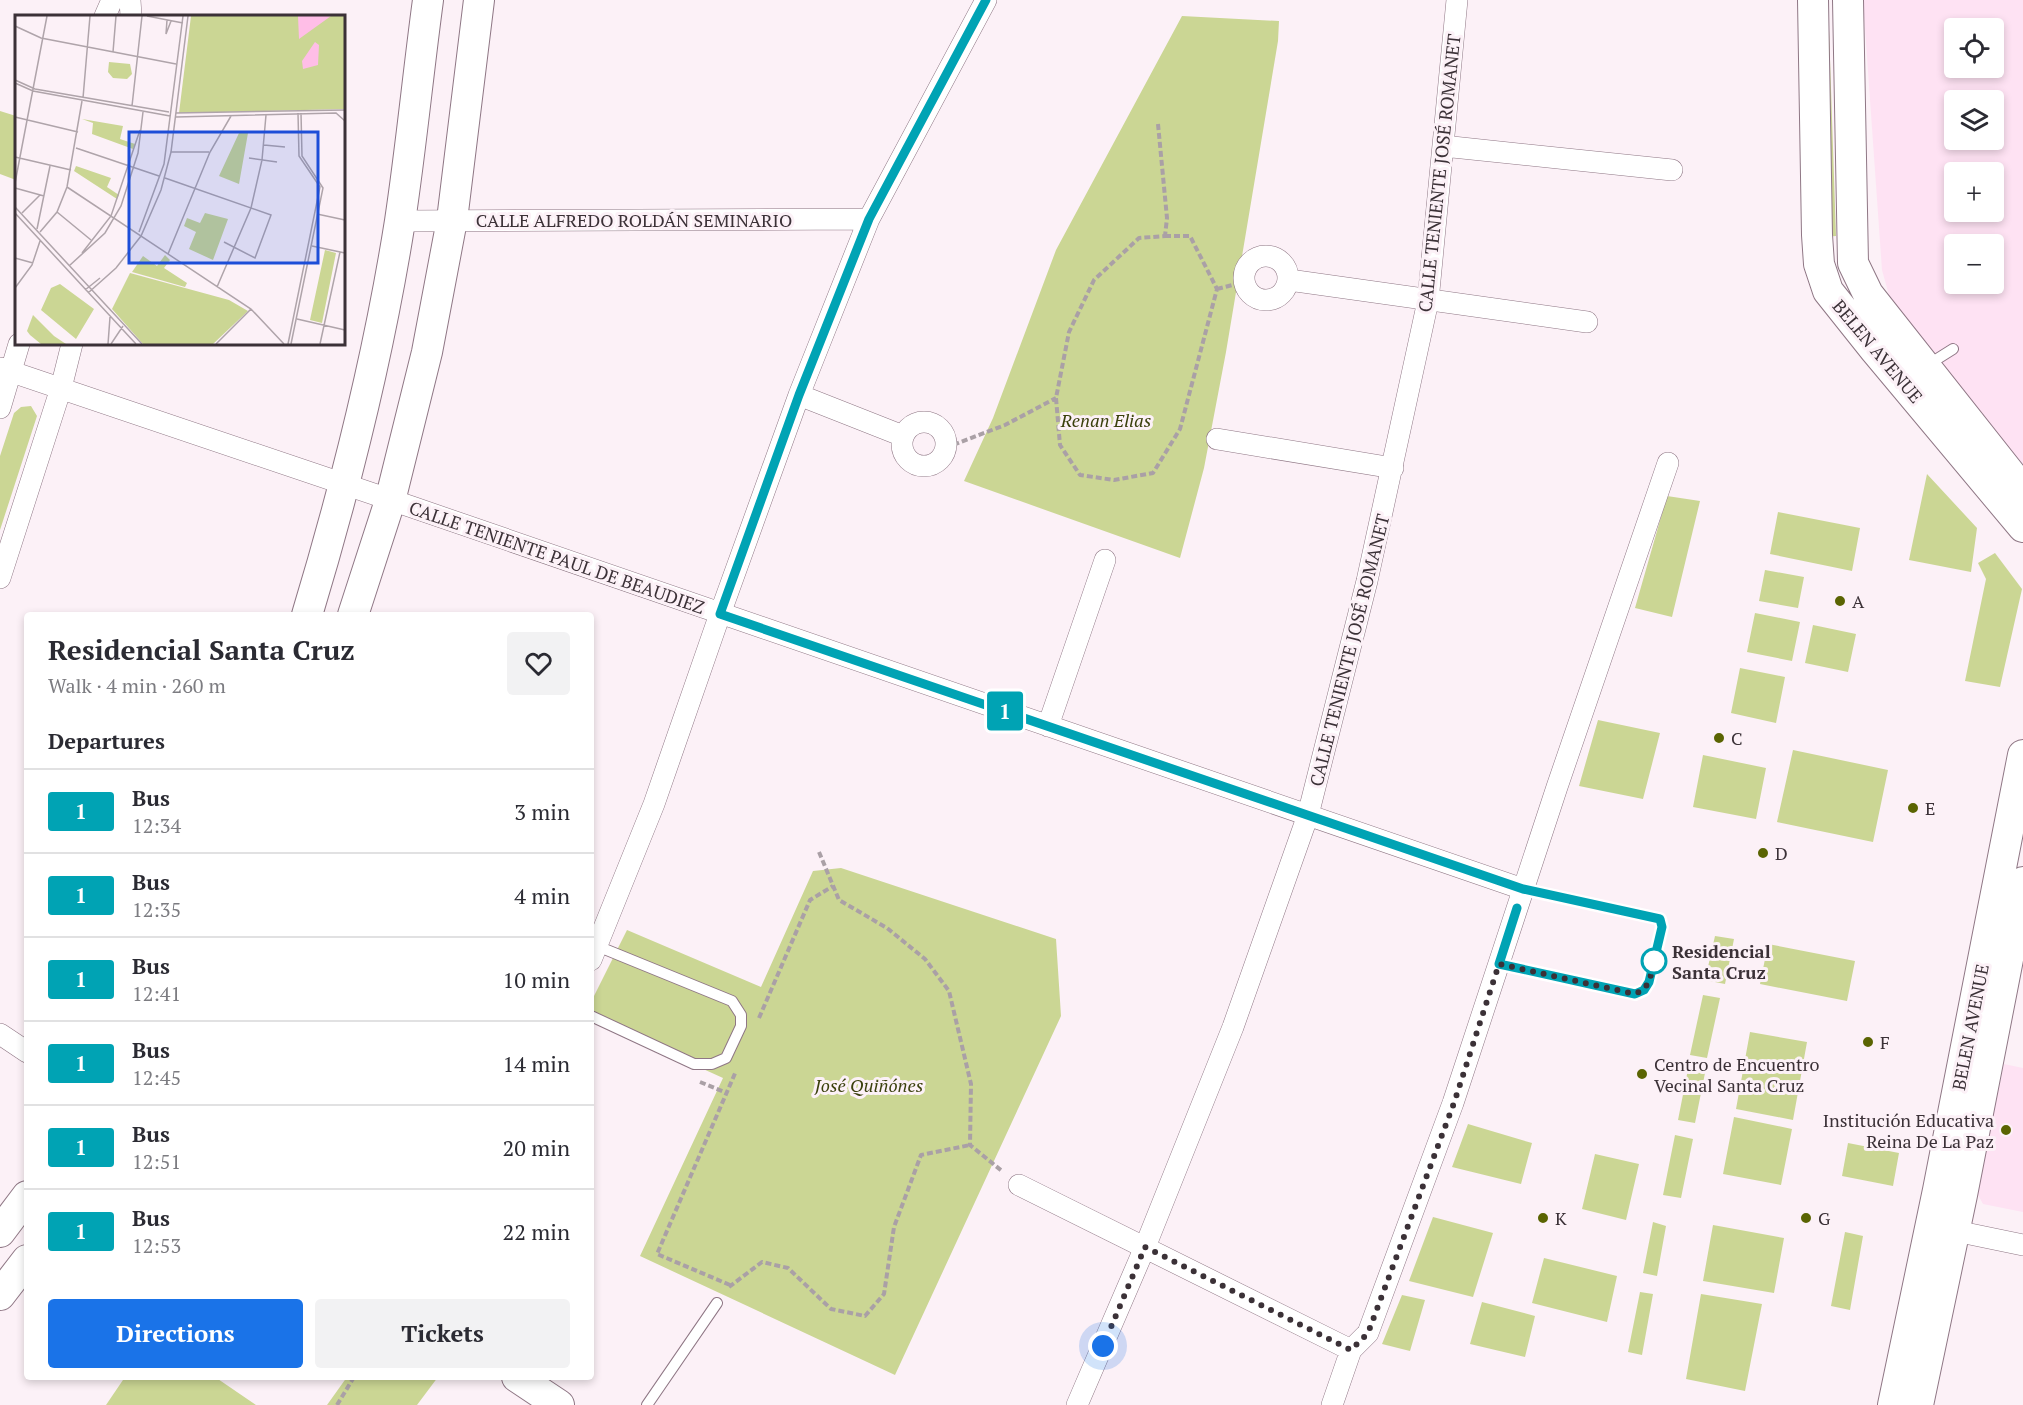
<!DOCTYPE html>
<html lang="en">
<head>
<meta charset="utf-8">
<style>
	:root { --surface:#fff; --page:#f2f2f3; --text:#2b2b33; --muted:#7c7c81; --line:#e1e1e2; --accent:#1a73e8 }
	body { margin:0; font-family:"PT Serif",serif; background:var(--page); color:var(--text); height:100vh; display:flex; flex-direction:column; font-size:22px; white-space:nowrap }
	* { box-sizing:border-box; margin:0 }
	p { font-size:20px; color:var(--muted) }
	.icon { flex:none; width:33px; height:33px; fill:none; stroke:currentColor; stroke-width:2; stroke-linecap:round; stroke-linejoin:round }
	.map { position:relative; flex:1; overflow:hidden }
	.drawer { position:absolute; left:24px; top:612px; width:570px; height:768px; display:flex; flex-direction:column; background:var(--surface); border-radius:6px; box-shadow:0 3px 9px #0003 }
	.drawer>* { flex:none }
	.badge { padding:0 12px; border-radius:4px; font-size:21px; line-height:39px }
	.buttons { position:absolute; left:1944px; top:18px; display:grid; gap:12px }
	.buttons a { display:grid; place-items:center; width:60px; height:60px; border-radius:6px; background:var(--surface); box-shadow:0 3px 9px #0003; font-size:30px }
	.you { position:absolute; width:30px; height:30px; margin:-15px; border:4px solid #fff; border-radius:50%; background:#1a73e8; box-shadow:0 0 0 9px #1a73e833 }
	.map>.badge { position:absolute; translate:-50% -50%; box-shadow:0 0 0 3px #fff }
	h2 { padding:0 24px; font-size:22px; line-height:54px }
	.round { display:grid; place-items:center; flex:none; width:63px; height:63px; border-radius:6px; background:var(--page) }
	.summary { display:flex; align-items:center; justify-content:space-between; height:102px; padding:0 24px }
	h1 { font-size:28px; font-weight:800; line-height:45px }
	.button { display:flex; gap:12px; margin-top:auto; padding:12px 24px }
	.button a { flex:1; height:69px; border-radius:6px; background:var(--accent); color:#fff; font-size:24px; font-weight:800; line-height:69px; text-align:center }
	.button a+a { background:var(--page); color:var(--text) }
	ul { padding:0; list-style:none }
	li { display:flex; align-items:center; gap:18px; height:84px; padding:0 24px; border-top:2px solid var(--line) }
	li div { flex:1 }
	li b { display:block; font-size:22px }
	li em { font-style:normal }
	li .badge { min-width:66px; font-weight:700; text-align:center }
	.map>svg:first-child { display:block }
	.built { fill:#fee2f3; fill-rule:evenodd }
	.green { fill:#cbd694 }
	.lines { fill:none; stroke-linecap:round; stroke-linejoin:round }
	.lane-casing { stroke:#8f7785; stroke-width:12 }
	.street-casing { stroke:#8f7785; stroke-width:22 }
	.secondary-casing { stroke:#8f7785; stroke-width:32 }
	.path { stroke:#aaa0a6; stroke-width:4; stroke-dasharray:6 3; stroke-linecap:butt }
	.lane { stroke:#fff; stroke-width:10 }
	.street { stroke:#fff; stroke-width:21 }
	.secondary { stroke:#fff; stroke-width:30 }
	.line-casing { stroke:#fff; stroke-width:14 }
	.line { stroke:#00a3b4; stroke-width:9 }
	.walk { stroke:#3b3137; stroke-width:6; stroke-dasharray:0 10.8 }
	.poi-dot { fill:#5a6402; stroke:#fcf1f7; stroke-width:2 }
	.stop-dot { fill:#fff; stroke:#00a3b4; stroke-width:3 }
	.labels { text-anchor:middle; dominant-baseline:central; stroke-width:6; stroke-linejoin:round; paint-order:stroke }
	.street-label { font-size:18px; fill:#3b3137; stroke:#fcf1f7 }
	.park-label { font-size:18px; font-style:italic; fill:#3a400c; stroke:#fcf1f7 }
	.poi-label { font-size:18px; fill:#3b3137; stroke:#fcf1f7; text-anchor:start }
	.stop-label { font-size:18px; font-weight:bold; fill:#3b3137; stroke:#fcf1f7; text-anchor:start }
	.inset-road { fill:none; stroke:#afa4aa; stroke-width:1.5 }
	.view { fill:#1d4ed8; fill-opacity:0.15; stroke:#1d4ed8; stroke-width:3 }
	.inset-edge { fill:none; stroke:#3b3137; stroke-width:3 }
</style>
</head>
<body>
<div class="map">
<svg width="2023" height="1405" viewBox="0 0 2023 1405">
	<rect width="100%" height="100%" fill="#fcf1f7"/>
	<path class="built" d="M1863 0H2023V464L1892 306 1882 270ZM1954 28H1994V68H1954ZM1954 100H1994V140H1954ZM1954 172H1994V212H1954ZM1954 244H1994V284H1954Z
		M2004 1064 2023 1068V1212L1983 1204 1977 1193Z"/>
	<path class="green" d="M1824 0H1828L1836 236 1825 237Z
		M1182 16 1279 21 1278 41 1226 352 1204 468 1180 558 964 481 993 418 1056 250Z
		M0 111 16 116V180L0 174Z
		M31 406 37 416 0 530V456L14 413 21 407Z
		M1927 474 1977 528 1971 572 1909 560Z
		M1667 496 1700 501 1672 617 1635 608Z
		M1778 512 1860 528 1852 571 1770 554Z
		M1995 553 2022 589 2000 687 1965 681 1986 579 1978 563Z
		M1765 570 1804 577 1798 608 1759 601Z
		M1755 613 1800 622 1792 661 1747 652Z
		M1813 625 1856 634 1848 672 1805 663Z
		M1740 668 1785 677 1776 723 1731 713Z
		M1598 720 1660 733 1643 799 1579 786Z
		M1793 750 1888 770 1873 842 1777 822Z
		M1703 755 1766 768 1756 819 1693 807Z
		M841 868 1056 939 1061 1016 895 1375 640 1256 723 1078 591 1018V1005L594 996 627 930 761 987 813 871Z
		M1715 936 1734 939 1725 984 1705 980Z
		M1768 944 1855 961 1847 1001 1760 984Z
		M1703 995 1720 998 1707 1058 1690 1055Z
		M1750 1032 1807 1042 1793 1120 1736 1109Z
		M1688 1069 1705 1073 1695 1123 1678 1120Z
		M1734 1117 1792 1129 1781 1185 1723 1174Z
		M1468 1124 1532 1143 1521 1184 1452 1167Z
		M1675 1135 1693 1139 1681 1198 1663 1195Z
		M1848 1143 1899 1153 1893 1186 1842 1176Z
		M1595 1154 1639 1164 1626 1220 1582 1209Z
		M1433 1217 1493 1233 1473 1297 1409 1281Z
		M1653 1222 1666 1226 1657 1276 1643 1273Z
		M1713 1225 1784 1238 1774 1293 1703 1281Z
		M1845 1232 1863 1236 1850 1310 1831 1306Z
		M1544 1258 1617 1276 1607 1322 1532 1303Z
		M1640 1292 1653 1294 1642 1355 1628 1352Z
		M1701 1294 1762 1304 1745 1391 1686 1379Z
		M1402 1295 1425 1300 1410 1351 1382 1344Z
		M1482 1302 1535 1316 1525 1357 1470 1344Z
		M125 1377H215L256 1405H106Z
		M347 1377H438L417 1405H327Z"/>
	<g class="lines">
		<defs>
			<path id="lane" d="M1926 366 1953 349
				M1499 964 1635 994 1644 989 1649 982 1662 927 1660 919 1523 889
				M591 1016 694 1064H712L726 1058 741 1026V1015L732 1001 597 946
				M647 1405 717 1303"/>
			<path id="street" d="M130 0 131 16
				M105 16 112 0
				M1443 146 1672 170
				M400 221 869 219
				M1244 278a22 22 0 1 1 44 0a22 22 0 1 1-44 0Z
				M1289 280 1587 322
				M0 368 412 507 1523 889
				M799 395 903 436
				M0 408 19 344
				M902 444a22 22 0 1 1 44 0a22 22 0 1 1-44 0Z
				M1217 439 1393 468
				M0 578 61 388 72 344
				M1048 726 1105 560
				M591 960 654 804 720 614 799 395 869 219 986 0
				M0 1034 27 1052
				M1019 1185 1351 1350
				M1941 1228 2023 1245
				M1077 1405 1145 1247 1233 1027 1308 815 1367 581 1428 301 1457 0
				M1332 1405 1351 1350 1368 1333 1453 1103 1557 787 1668 463"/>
			<path id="secondary" d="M1813 0 1817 235 1819 264 1828 291 1875 350 2023 527
				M1848 0 1853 263 1868 294 2023 490
				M307 615C346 486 379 354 400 221 411 148 418 74 428 0
				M353 615 390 501 427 352 452 220 479 0
				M0 1232 27 1196
				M0 1295 27 1260
				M517 1377 559 1405
				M1893 1405 1938 1190 2023 755
				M1918 1405 1962 1195 2023 882"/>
		</defs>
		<use href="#lane" class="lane-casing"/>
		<use href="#street" class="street-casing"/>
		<use href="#secondary" class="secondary-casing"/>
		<path class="path" d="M1158 124 1167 218 1165 236
			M1165 236H1190L1217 289 1180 429 1153 473 1114 480 1080 475 1060 445 1056 398 1069 332 1094 280 1139 238Z
			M1217 289 1244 282
			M945 448 1005 425 1056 398
			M819 852 839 900 887 928 925 959 949 991 971 1084 970 1145 1002 1171
			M759 1018 810 900 833 886
			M700 1082 727 1093
			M730 1285 657 1254 736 1071
			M729 1287 762 1262 788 1268 831 1309 865 1316 884 1294 894 1227 921 1155 970 1145
			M337 1405 354 1377"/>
		<use href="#lane" class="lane"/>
		<use href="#street" class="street"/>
		<use href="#secondary" class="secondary"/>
	</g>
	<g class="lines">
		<defs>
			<path id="line" d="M986 0 869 219 799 395 720 614 1523 889 1660 919 1662 927 1649 982 1644 990 1635 994 1499 964 1517 908"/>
		</defs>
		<use href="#line" class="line-casing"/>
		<use href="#line" class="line"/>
		<path class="walk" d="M1103 1346 1145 1247 1351 1350 1368 1333 1454 1103 1499 964 1635 994C1651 987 1650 977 1654 961"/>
	</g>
	<g class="poi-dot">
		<circle cx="1840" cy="601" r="6"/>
		<circle cx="1719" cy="738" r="6"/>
		<circle cx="1913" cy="808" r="6"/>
		<circle cx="1763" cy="853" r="6"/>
		<circle cx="1868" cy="1042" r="6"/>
		<circle cx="1642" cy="1074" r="6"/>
		<circle cx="2006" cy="1130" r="6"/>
		<circle cx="1543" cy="1218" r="6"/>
		<circle cx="1806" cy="1218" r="6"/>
	</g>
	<circle class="stop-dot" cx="1654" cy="961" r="12"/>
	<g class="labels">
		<g class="street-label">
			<text transform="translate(1439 173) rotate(-84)">CALLE TENIENTE JOSÉ ROMANET</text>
			<text x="634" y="220">CALLE ALFREDO ROLDÁN SEMINARIO</text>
			<text transform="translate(1878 351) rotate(50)">BELEN AVENUE</text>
			<text transform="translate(557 557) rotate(19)">CALLE TENIENTE PAUL DE BEAUDIEZ</text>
			<text transform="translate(1349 650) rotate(-76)">CALLE TENIENTE JOSÉ ROMANET</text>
			<text transform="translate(1970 1027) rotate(-79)">BELEN AVENUE</text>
		</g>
		<g class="park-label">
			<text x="1106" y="420">Renan Elias</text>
			<text x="869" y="1085">José Quiñónes</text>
		</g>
		<g class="poi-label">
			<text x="1852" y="601">A</text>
			<text x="1731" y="738">C</text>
			<text x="1925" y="808">E</text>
			<text x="1775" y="853">D</text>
			<text x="1880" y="1042">F</text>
			<text x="1654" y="1064">Centro de Encuentro<tspan x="1654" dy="21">Vecinal Santa Cruz</tspan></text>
			<text x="1994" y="1120" text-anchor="end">Institución Educativa<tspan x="1994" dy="21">Reina De La Paz</tspan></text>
			<text x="1555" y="1218">K</text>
			<text x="1818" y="1218">G</text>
		</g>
		<g class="stop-label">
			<text x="1672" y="951">Residencial<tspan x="1672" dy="21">Santa Cruz</tspan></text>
		</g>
	</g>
	<g transform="translate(15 15)">
		<rect width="330" height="330" fill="#fcf1f7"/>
		<path d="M176 1H330V94L164 98ZM94 47 115 49 117 59 112 64 98 63 93 57ZM67 104 108 111 105 124 120 129 118 134 77 119 78 108ZM224 118H233L224 169 204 161ZM61 151 96 163 92 172 104 180 102 184 59 156ZM190 198 213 204 198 245 174 234 181 217 169 211 172 203 185 208ZM310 235 321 238 307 308 295 305ZM150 240 155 245 149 253 172 268 170 272 117 257 128 241 142 251ZM115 258 214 285 233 296 198 329H128L97 294ZM45 269 79 294 61 324 26 295 36 273ZM18 300 39 321 51 329H26L15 320 12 316Z" fill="#cbd694"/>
		<path d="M283 1H316L284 24ZM300 27 304 30 303 50 288 54 287 46Z" fill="#ffbee7"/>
		<path class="inset-road" d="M132 1 168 8M152 5 151 19 156 6M0 11 26 23 161 49M98 37 101 1M0 65 20 74 154 97M0 68 18 76 155 101M68 83 75 1M117 91 127 1M161 98 330 95M0 102 63 117M161 102 321 98 330 106M249 130 270 132M61 133 144 161M156 137H194M0 142 56 155M234 143 262 147M150 163 256 200 240 243 209 227M0 168 32 1M52 172 236 294 269 329M0 173 29 181M0 192 127 329M42 197 76 225M0 198 121 329M7 198 25 180M302 199 330 205M22 214 35 151M25 217 42 197 52 172 67 86M124 217 149 149 168 1M297 231 330 238M67 238 96 201 125 115M153 239 195 137 216 101M0 243 18 248M54 251 90 218 106 191 123 138 128 97M202 272 236 193 247 145 251 100M0 273 17 250 25 226M70 275 85 263M73 278 101 253 126 221 146 175 156 137 173 1M282 304 330 315M93 329 95 302M96 329 108 311M201 329 236 294M273 329 305 172 284 141 283 98M276 329 308 173 287 141 286 98M305 329 325 237"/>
		<path class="view" d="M114 117H303V248H114Z"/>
		<rect width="330" height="330" class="inset-edge"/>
	</g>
</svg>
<div class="buttons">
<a><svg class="icon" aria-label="locate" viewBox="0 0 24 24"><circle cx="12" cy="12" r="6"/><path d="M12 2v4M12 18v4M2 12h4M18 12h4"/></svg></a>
<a><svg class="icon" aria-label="layers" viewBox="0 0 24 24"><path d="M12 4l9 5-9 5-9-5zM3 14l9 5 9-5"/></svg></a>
<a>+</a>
<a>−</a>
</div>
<div class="you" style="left:1103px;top:1346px"></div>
<b class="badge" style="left:1005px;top:711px;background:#00a3b4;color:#fff">1</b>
<section class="drawer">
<div class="summary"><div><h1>Residencial Santa Cruz</h1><p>Walk · 4 min · 260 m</p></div><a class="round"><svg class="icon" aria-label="heart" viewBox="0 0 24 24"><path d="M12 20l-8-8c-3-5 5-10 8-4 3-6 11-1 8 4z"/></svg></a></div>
<h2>Departures</h2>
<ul>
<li><span class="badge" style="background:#00a3b4;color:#fff">1</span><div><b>Bus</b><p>12:34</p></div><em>3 min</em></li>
<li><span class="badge" style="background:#00a3b4;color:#fff">1</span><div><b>Bus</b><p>12:35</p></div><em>4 min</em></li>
<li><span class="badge" style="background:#00a3b4;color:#fff">1</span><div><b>Bus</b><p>12:41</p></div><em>10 min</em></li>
<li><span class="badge" style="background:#00a3b4;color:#fff">1</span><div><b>Bus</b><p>12:45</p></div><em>14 min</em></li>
<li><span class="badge" style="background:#00a3b4;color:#fff">1</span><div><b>Bus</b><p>12:51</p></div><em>20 min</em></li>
<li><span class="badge" style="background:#00a3b4;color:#fff">1</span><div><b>Bus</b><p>12:53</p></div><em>22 min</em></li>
</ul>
<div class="button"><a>Directions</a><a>Tickets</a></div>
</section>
</div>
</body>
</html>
